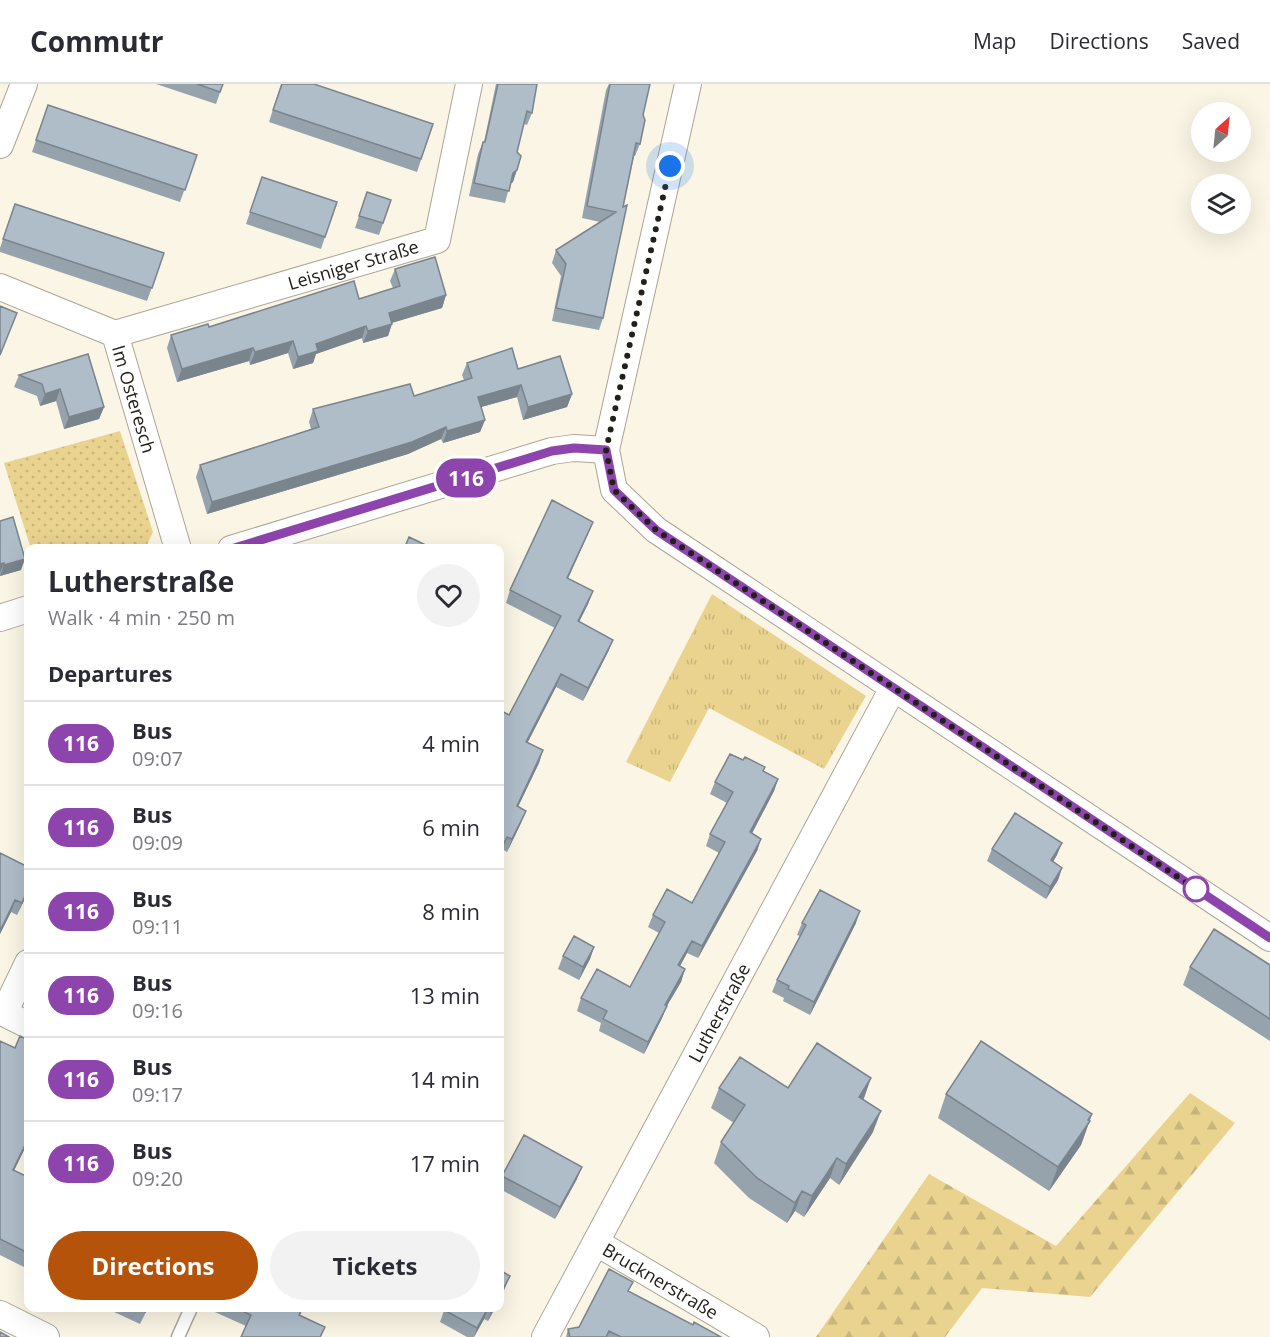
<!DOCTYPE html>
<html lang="en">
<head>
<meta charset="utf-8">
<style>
	:root { --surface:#fff; --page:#f2f2f3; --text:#2b2b33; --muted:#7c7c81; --line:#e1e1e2; --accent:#b45309 }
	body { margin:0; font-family:"Open Sans",sans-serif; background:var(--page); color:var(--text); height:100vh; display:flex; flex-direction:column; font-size:22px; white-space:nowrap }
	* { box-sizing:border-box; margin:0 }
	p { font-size:20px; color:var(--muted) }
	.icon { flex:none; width:33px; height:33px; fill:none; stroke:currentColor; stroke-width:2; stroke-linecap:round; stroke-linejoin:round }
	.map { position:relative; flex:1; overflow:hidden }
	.sheet { position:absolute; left:24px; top:460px; width:480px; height:768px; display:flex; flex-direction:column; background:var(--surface); border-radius:12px; box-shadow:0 6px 24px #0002 }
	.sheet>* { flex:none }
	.badge { padding:0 12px; border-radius:20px; font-size:21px; line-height:39px }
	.needle { width:39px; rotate:27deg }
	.fabs { position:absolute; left:1191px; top:18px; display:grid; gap:12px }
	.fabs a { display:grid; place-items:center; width:60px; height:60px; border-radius:50%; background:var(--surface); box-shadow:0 6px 24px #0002; font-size:30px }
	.you { position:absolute; width:30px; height:30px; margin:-15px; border:4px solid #fff; border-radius:50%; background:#1a73e8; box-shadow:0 0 0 9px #1a73e833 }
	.map>.badge { position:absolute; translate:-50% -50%; box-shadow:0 0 0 3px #fff }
	h2 { padding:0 24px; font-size:22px; line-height:54px }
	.round { display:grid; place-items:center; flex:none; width:63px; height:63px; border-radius:32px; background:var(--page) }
	.headline { display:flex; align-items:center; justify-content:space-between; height:102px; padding:0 24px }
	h1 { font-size:28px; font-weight:700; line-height:45px }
	.button { display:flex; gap:12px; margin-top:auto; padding:12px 24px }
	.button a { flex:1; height:69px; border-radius:36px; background:var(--accent); color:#fff; font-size:24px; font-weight:700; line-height:69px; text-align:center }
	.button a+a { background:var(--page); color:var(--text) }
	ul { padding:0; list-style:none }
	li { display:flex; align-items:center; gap:18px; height:84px; padding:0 24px; border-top:2px solid var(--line) }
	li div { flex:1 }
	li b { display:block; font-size:22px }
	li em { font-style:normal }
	li .badge { min-width:66px; font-weight:700; text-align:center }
	header { display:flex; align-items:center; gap:36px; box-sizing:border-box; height:84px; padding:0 30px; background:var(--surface); border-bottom:2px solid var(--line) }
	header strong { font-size:28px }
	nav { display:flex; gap:33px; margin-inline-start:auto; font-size:21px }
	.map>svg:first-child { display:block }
	.grass { fill:url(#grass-tufts) }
	.forest { fill:url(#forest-firs) }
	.park { fill:url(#park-dots) }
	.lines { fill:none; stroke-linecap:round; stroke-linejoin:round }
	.service-casing { stroke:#aaa595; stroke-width:15 }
	.minor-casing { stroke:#aaa595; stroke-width:28 }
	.service { stroke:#fff; stroke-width:12 }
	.minor { stroke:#fff; stroke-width:26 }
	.wall { fill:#96a3ad }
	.shaded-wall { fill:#7a848d }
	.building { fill:#afbdc9; stroke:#7a848d; stroke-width:1.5 }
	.line-casing { stroke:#fff; stroke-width:14 }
	.line { stroke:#8e44ad; stroke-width:9 }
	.walk { stroke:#22201a; stroke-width:6; stroke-dasharray:0 10.8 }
	.stop-dot { fill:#fff; stroke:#8e44ad; stroke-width:3 }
	.labels { text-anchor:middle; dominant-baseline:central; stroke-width:5; stroke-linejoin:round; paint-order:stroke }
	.street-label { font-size:18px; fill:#22201a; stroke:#fbf5e5 }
</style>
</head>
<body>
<header>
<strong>Commutr</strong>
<nav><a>Map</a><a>Directions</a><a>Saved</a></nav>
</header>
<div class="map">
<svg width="1270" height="1253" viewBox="0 0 1270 1253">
	<defs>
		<pattern id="grass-tufts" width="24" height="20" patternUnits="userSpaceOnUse" patternTransform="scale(1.5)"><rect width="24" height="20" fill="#ead38f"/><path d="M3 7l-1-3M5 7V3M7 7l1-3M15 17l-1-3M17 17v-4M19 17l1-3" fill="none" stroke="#c8b57b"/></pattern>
		<pattern id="forest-firs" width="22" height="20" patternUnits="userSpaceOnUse" patternTransform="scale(1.5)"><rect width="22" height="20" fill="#ead38f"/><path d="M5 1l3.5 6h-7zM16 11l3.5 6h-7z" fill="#c8b57b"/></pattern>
		<pattern id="park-dots" width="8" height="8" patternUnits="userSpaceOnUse" patternTransform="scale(1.5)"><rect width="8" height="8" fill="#ead38f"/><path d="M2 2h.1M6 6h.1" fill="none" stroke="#c8b57b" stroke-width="1.8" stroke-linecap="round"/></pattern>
	</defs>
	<rect width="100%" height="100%" fill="#fbf5e5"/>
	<path class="grass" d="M712 510 866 612 824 685 709 624 670 698 626 678Z"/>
	<path class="forest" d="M1190 1009 1235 1039 1090 1213 982 1204 945 1253H816L929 1090 1056 1162Z"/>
	<path class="park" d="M120 347 153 448 145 465H31L4 379Z"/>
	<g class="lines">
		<defs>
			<path id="service" d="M178 1253 191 1224"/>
			<g id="minor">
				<path d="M688 0 606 366 614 406 656 446 1270 854"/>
				<path d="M0 61 24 0"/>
				<path id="s1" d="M0 203 115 250 178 465"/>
				<path id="s2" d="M115 250 437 156 469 0"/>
				<path d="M231 465 552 367 574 364 606 366"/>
				<path d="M0 534 28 525"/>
				<path d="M28 879 4 929 28 941"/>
				<path id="s3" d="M597 1159 756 1253"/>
				<path d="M0 1230 46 1253"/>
				<path id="s4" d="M545 1253 893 604"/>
			</g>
		</defs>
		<use href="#service" class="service-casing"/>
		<use href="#minor" class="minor-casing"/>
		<use href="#service" class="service"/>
		<use href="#minor" class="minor"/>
	</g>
	<path class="wall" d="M156 0H223L216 20Z
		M281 0 433 40 417 88 269 38Z
		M496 0H537L532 29 527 41 524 40 517 68 513 98 510 100 505 119 469 112 478 70 483 58H484Z
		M609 0H650L643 31 640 60 635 72H634L623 123 603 234 599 246 552 237 561 192 552 179 556 166 600 138 582 134 606 6Z
		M48 21 197 71 180 118 32 68Z
		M262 93 325 153 321 165 246 140Z
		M367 108 391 116 379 151 355 144Z
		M15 120 164 169 147 217 0 168V164Z
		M395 185 446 211 442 224 392 239 388 252 363 259 362 254 316 270 313 279 293 285 288 269 250 281 249 277 177 298 167 264 171 251 209 243 359 215 393 204 390 197Z
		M88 270 104 323 99 335 64 345 56 317 40 322 37 312 14 303 19 291Z
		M467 279 518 285 572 310 567 323 523 336 517 313 481 323 485 336 480 348 443 359 441 355 408 370 207 430 196 393 200 381 311 345 309 338 313 325 414 312 464 296 462 291Z
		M0 437 21 486 0 492Z
		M593 438 588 450 568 495 593 507 588 520 579 538 613 556 608 568 583 617 556 603 528 658 543 666 539 679 518 723 521 739 507 768 502 765 500 771V626L509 631 555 544 506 519 510 506Z
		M743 676 778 695 774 707 752 749 761 755 757 767 698 874 687 869 680 882 685 885 681 898 667 922 662 934 644 970 599 947 601 939 577 927 581 914 630 903 659 849 648 843 653 831 692 819 719 769 706 762 710 750 727 719 710 710 715 698Z
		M992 765 1057 771 1053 778 1062 784 1058 796 1046 815 987 777Z
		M0 769 28 808 17 831 11 828 0 850Z
		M802 839H856L810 931 783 917 784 914 772 908 777 896 800 852 797 851Z
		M594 863 590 875 579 896 558 885 563 872Z
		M1270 881V957L1183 901 1190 883Z
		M28 956V1058L14 1086 28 1093V1185L0 1171V957L15 964Z
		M871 994 863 1016 873 1048 839 1101 830 1094 804 1133 795 1127 787 1139 749 1114 714 1079 721 1058 734 1039 711 1024 719 1004H788Z
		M946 1010 1092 1030 1081 1061 1049 1107 938 1034Z
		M502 1092 577 1095 555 1135 500 1105V1100Z
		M629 1207 693 1241 721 1253H566L568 1245 579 1243Z
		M113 1224H148L140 1240 112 1227Z
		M206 1224H303L300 1232 325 1243 321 1253H241L246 1242Z
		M445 1224H495L488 1237 484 1235 474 1253H467L440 1238Z"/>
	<path class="shaded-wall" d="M517 86 513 98 508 101 513 89Z
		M446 211 442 224 384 241 389 229Z
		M392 240 388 252 363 259 368 247Z
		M366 242 362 254 316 270 313 279 293 285 298 273 316 260Z
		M293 257 288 269 250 281 255 268Z
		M253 264 249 277 177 298 182 285Z
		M521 301 517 313 474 325 478 313Z
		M60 305 56 317 40 322 45 310Z
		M572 310 567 323 523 336 528 323Z
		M104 323 99 335 64 345 69 333Z
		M485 336 480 348 443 359 447 347Z
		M446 343 441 355 408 370 207 430 212 418Z
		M593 438 588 450 562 507 567 494Z
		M25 475 21 486 0 492 4 481Z
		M4 479 0 489V480Z
		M593 507 588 520 573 550 578 537Z
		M613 556 608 568 583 617 588 604Z
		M561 590 556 603 521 671 526 658Z
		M543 666 539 679 512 735 517 722Z
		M778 695 774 707 746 761 750 748Z
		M526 727 521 739 507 768 512 755Z
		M761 755 757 767 698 874 702 862Z
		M1062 759 1057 771 1046 788 1051 776Z
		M1062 784 1058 796 1046 815 1050 803Z
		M28 805V808L17 831 22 819Z
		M15 816 11 828 0 850V847Z
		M860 827 856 839 810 931 814 918Z
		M692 857 687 869 674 893 678 881Z
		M594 863 590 875 579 896 583 883Z
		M685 885 681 898 660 933 665 921Z
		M667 922 662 934 644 970 648 958Z
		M871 994 864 1014 851 1034 859 1013Z
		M881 1027 873 1048 839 1101 846 1080Z
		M1092 1030 1081 1061 1049 1107 1058 1083Z
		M28 1055V1058L8 1099 13 1086Z
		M837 1074 830 1094 804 1133 812 1112Z
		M582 1083 577 1095 555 1135 560 1123Z
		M802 1107 795 1127 787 1139 795 1119Z
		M510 1192 505 1204 500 1215V1211Z
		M488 1224 484 1235 474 1253 477 1244Z
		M492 1224H495L488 1237Z"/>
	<path class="building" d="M197 0H223L220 8Z
		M282 0H314L433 40 421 75 273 26Z
		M498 0H537L532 29 527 27 517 68 521 72 517 86 513 89 509 107 474 99 483 58H485Z
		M610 0H650L643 31 645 36 640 60 636 59 623 123 627 121 603 234 556 224 566 180 556 166 616 128 587 122Z
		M48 21 197 71 185 106 36 56Z
		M262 93 337 118 325 153 250 128Z
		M367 108 391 116 383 139 359 132Z
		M15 120 164 169 152 204 3 155Z
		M435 173 446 211 389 229 392 240 368 247 366 242 316 260 318 267 298 273 293 257 255 268 253 264 182 285 171 251 208 240 209 243 354 197 359 215 400 202 395 185Z
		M0 222 17 229 0 271Z
		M512 264 518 285 560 272 572 310 528 323 521 301 478 313 485 336 447 347 446 343 412 358 212 418 200 381 319 343 313 325 410 300 414 312 472 294 467 279Z
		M88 270 104 323 69 333 60 305 45 310 42 300 19 291Z
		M552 416 593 438 567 494 593 507 578 537 613 556 588 604 561 590 526 658 543 666 517 722 526 727 512 755 507 753 500 768V661L502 655 500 653V626L509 631 561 532 510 506Z
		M13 433 25 475 4 481V479L0 480V437Z
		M409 453 434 465H404Z
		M730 670 743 676 745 673 765 683 763 687 778 695 750 748 761 755 702 862 692 857 678 881 685 885 665 921 667 922 648 958 603 935 607 927 581 914 597 885 630 903 665 838 653 831 667 805 692 819 725 758 710 750 733 708 715 698Z
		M1015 729 1062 759 1051 776 1062 784 1050 803 992 765Z
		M0 769 28 783V805L22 819 15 816 0 847Z
		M820 806 860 827 814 918 788 905 789 902 777 896 806 841 802 839Z
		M1214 845 1270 881V935L1190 883Z
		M574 852 594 863 583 883 563 872Z
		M20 952 28 956V1055L13 1086 28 1093V1169L0 1155V957L15 964Z
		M981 957 1092 1030 1088 1036 1090 1037 1058 1083 946 1010Z
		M817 959 871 994 859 1013 881 1027 846 1080 837 1074 812 1112 802 1107 795 1119 757 1094 721 1058 745 1021 719 1004 740 973 788 1004Z
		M524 1051 582 1083 560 1123 502 1092Z
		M609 1185 633 1198 628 1207 693 1241 694 1238 721 1253H621L609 1247 606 1253H570L568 1245 579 1243Z
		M500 1186 510 1192 500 1211Z
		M137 1224H147L145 1228Z
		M236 1224H302L299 1231 325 1243 320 1253H241L251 1231Z
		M445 1224H488L477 1244 444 1226Z
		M0 1248 9 1253H0Z"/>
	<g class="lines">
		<defs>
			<path id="line" d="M231 465 552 367 574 364 606 366 614 406 656 446 1270 854"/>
		</defs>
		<use href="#line" class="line-casing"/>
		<use href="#line" class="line"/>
		<path class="walk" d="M670 82 606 366 614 406 656 446 1196 805"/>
	</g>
	<circle class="stop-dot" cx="1196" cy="805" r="12"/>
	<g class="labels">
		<g class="street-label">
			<text stroke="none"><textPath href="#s2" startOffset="248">Leisniger Straße</textPath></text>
			<text stroke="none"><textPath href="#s1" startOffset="192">Im Osteresch</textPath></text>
			<text stroke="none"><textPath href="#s4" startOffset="368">Lutherstraße</textPath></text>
			<text stroke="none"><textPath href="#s3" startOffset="74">Brucknerstraße</textPath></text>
		</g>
	</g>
</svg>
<div class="fabs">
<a><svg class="needle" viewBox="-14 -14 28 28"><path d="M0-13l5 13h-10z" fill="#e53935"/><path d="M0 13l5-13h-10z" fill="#7c7c81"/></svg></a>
<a><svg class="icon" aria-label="layers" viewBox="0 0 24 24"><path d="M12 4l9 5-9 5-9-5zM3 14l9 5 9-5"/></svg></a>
</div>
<div class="you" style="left:670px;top:82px"></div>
<b class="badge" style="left:466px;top:394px;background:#8e44ad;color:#fff">116</b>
<section class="sheet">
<div class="headline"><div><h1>Lutherstraße</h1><p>Walk · 4 min · 250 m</p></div><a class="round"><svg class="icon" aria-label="heart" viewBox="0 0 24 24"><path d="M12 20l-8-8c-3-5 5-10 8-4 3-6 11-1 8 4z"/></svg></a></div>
<h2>Departures</h2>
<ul>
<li><span class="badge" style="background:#8e44ad;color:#fff">116</span><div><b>Bus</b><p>09:07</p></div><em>4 min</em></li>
<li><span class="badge" style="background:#8e44ad;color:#fff">116</span><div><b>Bus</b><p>09:09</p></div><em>6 min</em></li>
<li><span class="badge" style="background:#8e44ad;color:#fff">116</span><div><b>Bus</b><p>09:11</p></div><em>8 min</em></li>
<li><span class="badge" style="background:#8e44ad;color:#fff">116</span><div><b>Bus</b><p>09:16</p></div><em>13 min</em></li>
<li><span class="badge" style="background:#8e44ad;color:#fff">116</span><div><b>Bus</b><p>09:17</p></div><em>14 min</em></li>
<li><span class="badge" style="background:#8e44ad;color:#fff">116</span><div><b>Bus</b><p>09:20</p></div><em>17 min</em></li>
</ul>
<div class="button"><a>Directions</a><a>Tickets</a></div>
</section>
</div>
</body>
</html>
